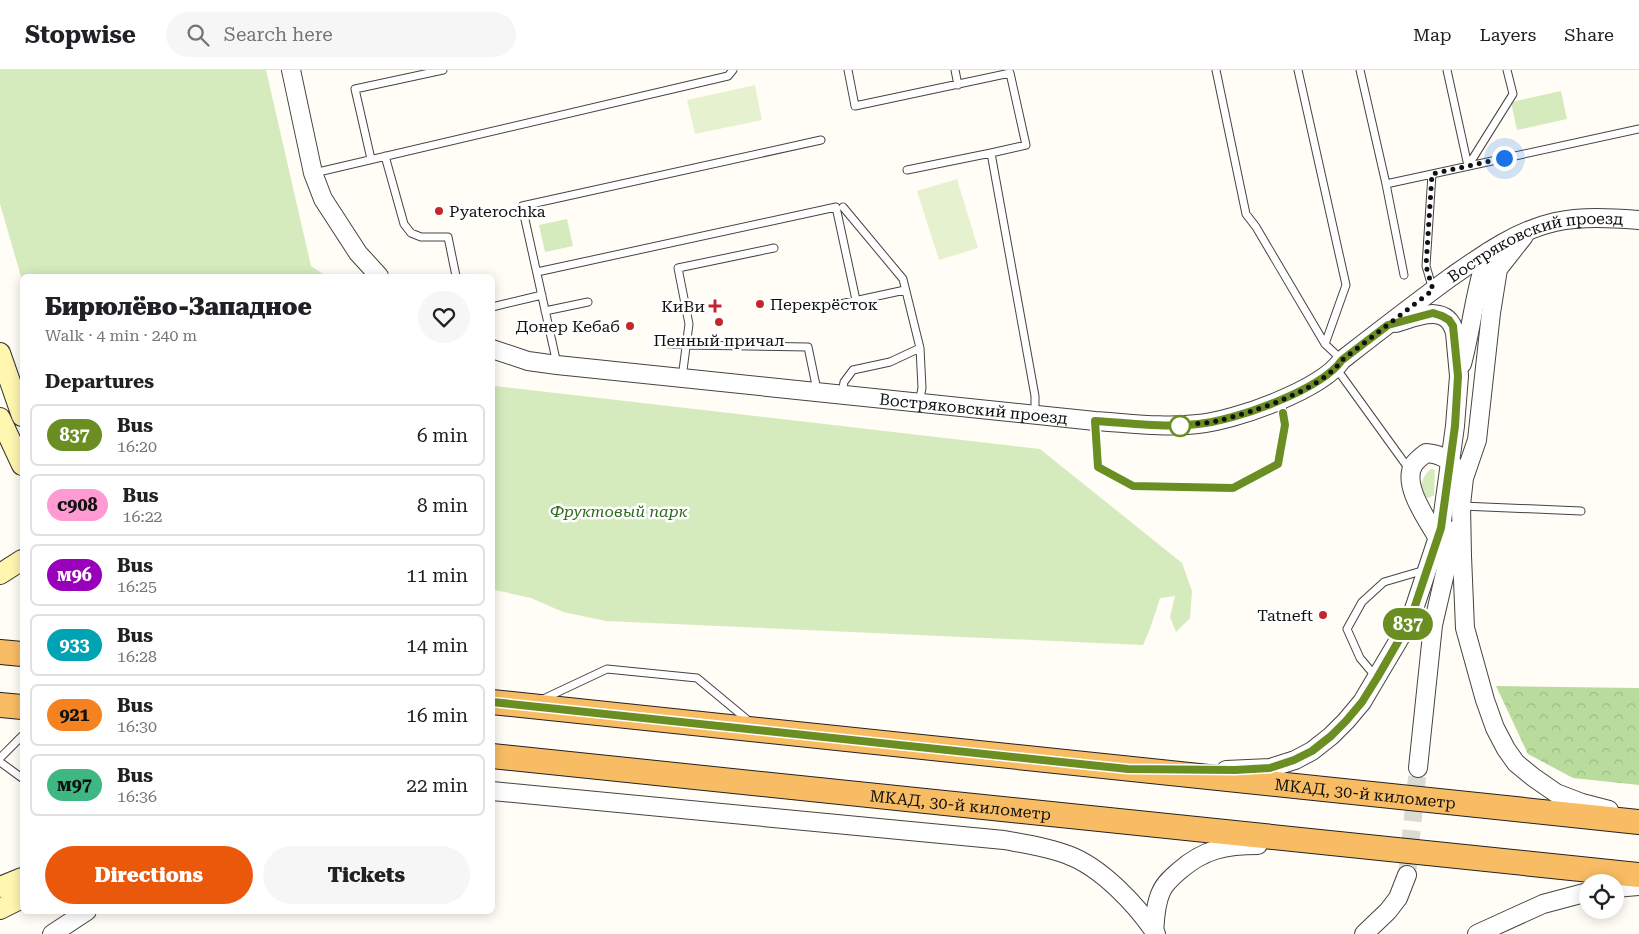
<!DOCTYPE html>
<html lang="en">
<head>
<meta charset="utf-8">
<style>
	:root { --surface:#fff; --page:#f6f6f6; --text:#202124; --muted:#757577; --line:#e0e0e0; --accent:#ea580c }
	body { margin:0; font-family:"Roboto Serif",serif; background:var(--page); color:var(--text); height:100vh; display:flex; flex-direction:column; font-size:19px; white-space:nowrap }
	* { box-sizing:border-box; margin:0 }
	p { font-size:16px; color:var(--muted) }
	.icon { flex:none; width:28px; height:28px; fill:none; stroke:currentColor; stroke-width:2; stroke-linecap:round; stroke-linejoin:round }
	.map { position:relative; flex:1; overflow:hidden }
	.sheet { position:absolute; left:20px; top:204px; width:475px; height:640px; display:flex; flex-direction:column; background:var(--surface); border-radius:8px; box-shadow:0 2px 12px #0003 }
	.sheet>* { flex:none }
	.badge { padding:0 10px; border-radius:16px; font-size:18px; line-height:32px }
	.controls { position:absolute; left:1579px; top:804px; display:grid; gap:10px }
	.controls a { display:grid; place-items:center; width:45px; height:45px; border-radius:50%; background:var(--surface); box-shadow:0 2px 12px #0003; font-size:25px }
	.you { position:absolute; width:25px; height:25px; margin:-12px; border:4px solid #fff; border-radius:50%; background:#1a73e8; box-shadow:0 0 0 8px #1a73e833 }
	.map>.badge { position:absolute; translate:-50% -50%; box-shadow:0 0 0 2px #fff }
	h2 { padding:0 25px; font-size:19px; line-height:45px }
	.round { display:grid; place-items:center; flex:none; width:52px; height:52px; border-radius:26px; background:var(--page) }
	.summary { display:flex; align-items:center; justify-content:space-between; height:85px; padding:0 25px }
	h1 { font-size:24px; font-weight:800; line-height:38px }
	.primary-button { display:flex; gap:10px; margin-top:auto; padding:10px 25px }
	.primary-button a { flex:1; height:58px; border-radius:30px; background:var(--accent); color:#fff; font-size:20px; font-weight:800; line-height:58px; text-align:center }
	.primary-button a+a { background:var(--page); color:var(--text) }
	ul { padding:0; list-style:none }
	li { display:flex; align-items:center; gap:15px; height:62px; margin:0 10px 8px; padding:0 15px; border:2px solid var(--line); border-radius:8px }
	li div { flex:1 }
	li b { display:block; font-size:19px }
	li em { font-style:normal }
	li .badge { min-width:55px; font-weight:700; text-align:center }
	header { display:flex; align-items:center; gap:30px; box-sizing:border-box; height:70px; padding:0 25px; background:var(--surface); border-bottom:1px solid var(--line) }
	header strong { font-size:24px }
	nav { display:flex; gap:28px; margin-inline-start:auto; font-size:18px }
	.search { width:350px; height:45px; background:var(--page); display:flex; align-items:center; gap:12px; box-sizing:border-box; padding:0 18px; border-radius:28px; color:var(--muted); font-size:19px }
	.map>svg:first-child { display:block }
	.green { fill:#d5ebbd }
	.forest { fill:url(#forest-crowns) }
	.pitch { fill:#e6f2cf }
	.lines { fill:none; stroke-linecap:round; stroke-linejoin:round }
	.tertiary-tunnel { stroke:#dbdad3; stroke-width:18; stroke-dasharray:18 9; stroke-linecap:butt }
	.service-casing { stroke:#444; stroke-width:9 }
	.tertiary-casing { stroke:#444; stroke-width:20 }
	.secondary-casing { stroke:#333; stroke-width:22 }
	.trunk-casing { stroke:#222; stroke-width:26 }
	.service { stroke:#fff; stroke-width:7 }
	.tertiary { stroke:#fff; stroke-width:18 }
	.secondary { stroke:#fff6b0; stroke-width:20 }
	.trunk { stroke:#f7bc64; stroke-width:24 }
	.line-casing { stroke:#fff; stroke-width:11 }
	.line { stroke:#6b8e23; stroke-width:8 }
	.walk { stroke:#111; stroke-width:5; stroke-dasharray:0 9 }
	.poi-dot { fill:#c4262e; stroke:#fff; stroke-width:2 }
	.stop-dot { fill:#fff; stroke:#6b8e23; stroke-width:2.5 }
	.labels { text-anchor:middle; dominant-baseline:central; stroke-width:5; stroke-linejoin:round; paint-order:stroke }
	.poi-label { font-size:16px; fill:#111; stroke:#fff; text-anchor:end }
	.street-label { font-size:16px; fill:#111; stroke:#fff }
	.park-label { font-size:16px; font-style:italic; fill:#2f6b1f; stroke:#fff }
</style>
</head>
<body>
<header>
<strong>Stopwise</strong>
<div class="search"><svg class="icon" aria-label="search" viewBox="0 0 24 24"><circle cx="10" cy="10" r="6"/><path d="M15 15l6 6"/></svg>Search here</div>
<nav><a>Map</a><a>Layers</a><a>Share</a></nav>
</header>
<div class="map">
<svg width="1639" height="864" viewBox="0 0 1639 864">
	<defs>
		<pattern id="forest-crowns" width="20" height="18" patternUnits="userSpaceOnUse" patternTransform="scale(1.25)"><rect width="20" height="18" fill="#b9dc9c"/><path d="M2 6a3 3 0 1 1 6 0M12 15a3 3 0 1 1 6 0" fill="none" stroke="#9ebc85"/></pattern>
	</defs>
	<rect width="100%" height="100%" fill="#fffdf5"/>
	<path class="green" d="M0 0H266L311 196 326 206H22V210L0 134Z
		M1561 21 1567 49 1517 60 1511 32Z
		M567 149 573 176 545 182 539 155Z
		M493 314 495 316 1040 379 1182 493 1192 521 1190 548 1176 562 1170 547 1175 526 1160 528 1151 556 1143 575 606 551 563 542 531 528 495 520 493 523Z
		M1431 399 1435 400 1434 425 1429 428 1424 427C1419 417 1422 406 1431 399Z"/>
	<path class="forest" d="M1496 616 1639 618V715L1573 708 1528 684Z"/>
	<path class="pitch" d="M755 15 762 50 695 64 687 30Z
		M957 109 978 178 939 190 917 121Z"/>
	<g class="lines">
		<path class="tertiary-tunnel" d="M1407 805 1418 698"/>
		<defs>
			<path id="service" d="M848 0 855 36 1010 3 1026 75 991 83 1035 326V345
				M955 0 958 15
				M1216 0 1246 144 1256 157 1325 274 1342 290
				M1298 0 1346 215 1325 274
				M1360 0 1386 114
				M1447 0 1468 96 1513 24 1507 0
				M385 86 404 154 411 163 421 167H448L456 206
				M371 89 355 19 443 0
				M907 100 991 83
				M314 103 728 6 733 0
				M1432 104 1426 196 1433 220
				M843 137 903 209 920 278 922 318 919 333
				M537 202 836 137 856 230
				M1404 205 1386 114 1639 59
				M831 236 905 220
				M492 237 542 225
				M545 241 588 232
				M658 273 686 275 808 277 817 320
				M557 294 522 136 821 70
				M1336 298 1409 399
				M682 308 689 254 678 198 774 178
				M842 324 844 312 853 300 890 292 920 278
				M1095 351 1098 397 1133 416 1233 418 1278 394 1285 355 1281 330
				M1462 436 1581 441
				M1376 607 1360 588 1347 559 1362 532 1384 512 1425 500
				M541 630 607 599 697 608 750 652
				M0 688 22 666
				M0 692 22 708"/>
			<g id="tertiary">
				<path d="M291 0 313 103 323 129 358 183 379 206"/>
				<path d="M1524 166 1498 199 1491 243 1477 370 1464 408 1461 435 1462 486 1465 558 1485 630 1495 658 1506 679 1516 693 1533 707 1556 723 1582 733 1609 740"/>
				<path id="s1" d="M492 279 528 291 557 295 1095 351C1129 353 1164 358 1198 354 1234 351 1321 320 1342 290 1378 262 1414 234 1451 207 1484 184 1516 161 1555 152 1582 146 1612 148 1639 150"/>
				<path d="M1462 294C1472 257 1475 218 1488 182"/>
				<path d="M1438 474 1437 467C1427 449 1401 414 1414 394 1417 390 1422 386 1426 383 1439 384 1447 388 1456 398"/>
				<path d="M1418 698 1433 555 1455 460"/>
				<path d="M1226 700 1270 698 1295 690 1312 681 1331 666 1346 651 1362 632 1410 551 1441 458 1455 356 1459 306 1455 263C1447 232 1416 247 1396 253"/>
				<path d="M492 721 1004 770C1026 774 1048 777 1068 785 1101 797 1137 835 1156 864"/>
				<path d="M1615 818 1639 816"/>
				<path d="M52 864 87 841"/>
				<path d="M1154 864C1155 850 1155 835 1161 822 1164 814 1172 807 1179 801 1204 779 1226 775 1258 775"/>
				<path d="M1364 864 1388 841 1398 828 1407 805"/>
				<path d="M1477 864 1543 834 1588 822"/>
			</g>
			<path id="secondary" d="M0 283 22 346
				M0 348 22 395
				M0 504 22 490
				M0 817 22 808
				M0 839 22 828"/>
			<g id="trunk">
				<path d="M0 582 22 584"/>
				<path id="s2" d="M492 632 1639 752"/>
				<path d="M0 635 22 637"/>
				<path id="s3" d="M492 686 1639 805"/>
			</g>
		</defs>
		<use href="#service" class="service-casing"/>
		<use href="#tertiary" class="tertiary-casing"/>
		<use href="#secondary" class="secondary-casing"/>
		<use href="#trunk" class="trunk-casing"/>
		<use href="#service" class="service"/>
		<use href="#tertiary" class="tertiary"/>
		<use href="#secondary" class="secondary"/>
		<use href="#trunk" class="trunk"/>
	</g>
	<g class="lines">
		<defs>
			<path id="line" d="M492 632 1128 699 1235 700 1270 698 1294 690 1312 681 1331 666 1346 651 1362 632 1377 608 1410 551 1441 458 1455 356 1458 306 1453 256 1449 250 1442 246 1433 243 1388 255 1342 290C1321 320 1234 351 1198 354 1164 358 1129 353 1095 351L1098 397 1133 416 1233 418 1278 394 1285 355 1283 343"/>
		</defs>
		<use href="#line" class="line-casing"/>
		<use href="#line" class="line"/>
		<path class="walk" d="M1180 356C1192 353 1208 354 1221 350 1256 341 1321 320 1342 290L1433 220 1426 196 1432 104 1504 88"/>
	</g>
	<g class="poi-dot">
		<circle cx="439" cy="141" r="5"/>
		<circle cx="760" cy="234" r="5"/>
		<path d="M712.5 228.5h5v5h5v5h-5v5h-5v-5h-5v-5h5z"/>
		<circle cx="719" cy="252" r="5"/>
		<circle cx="630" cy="256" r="5"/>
		<circle cx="1323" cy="545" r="5"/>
	</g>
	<circle class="stop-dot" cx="1180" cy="356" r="10"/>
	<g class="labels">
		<g class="poi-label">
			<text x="449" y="141" text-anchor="start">Pyaterochka</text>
			<text x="770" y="234" text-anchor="start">Перекрёсток</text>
			<text x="705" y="236">КиВи</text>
			<text x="620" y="256">Донер Кебаб</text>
			<text x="719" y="270" text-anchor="middle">Пенный причал</text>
			<text x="1313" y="545">Tatneft</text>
		</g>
		<g class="street-label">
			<text stroke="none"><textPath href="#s1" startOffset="1101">Востряковский проезд</textPath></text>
			<text stroke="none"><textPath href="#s1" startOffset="486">Востряковский проезд</textPath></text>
			<text stroke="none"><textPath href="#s2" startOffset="878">МКАД, 30-й километр</textPath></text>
			<text stroke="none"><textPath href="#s3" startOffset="471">МКАД, 30-й километр</textPath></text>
		</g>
		<g class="park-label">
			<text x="619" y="441">Фруктовый парк</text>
		</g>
	</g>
</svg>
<div class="controls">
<a><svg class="icon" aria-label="locate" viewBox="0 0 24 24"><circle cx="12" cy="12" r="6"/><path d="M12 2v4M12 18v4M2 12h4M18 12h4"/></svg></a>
</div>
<div class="you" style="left:1504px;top:88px"></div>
<b class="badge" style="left:1408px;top:554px;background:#6b8e23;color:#fff">837</b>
<section class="sheet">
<div class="summary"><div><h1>Бирюлёво-Западное</h1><p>Walk · 4 min · 240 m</p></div><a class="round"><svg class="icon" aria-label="heart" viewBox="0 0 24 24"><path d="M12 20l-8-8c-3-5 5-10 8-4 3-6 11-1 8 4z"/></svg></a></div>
<h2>Departures</h2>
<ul>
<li><span class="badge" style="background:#6b8e23;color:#fff">837</span><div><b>Bus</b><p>16:20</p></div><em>6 min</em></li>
<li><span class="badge" style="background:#ff9ad2;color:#111">с908</span><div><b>Bus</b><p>16:22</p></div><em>8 min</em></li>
<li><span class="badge" style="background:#9900b9;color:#fff">м96</span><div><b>Bus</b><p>16:25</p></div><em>11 min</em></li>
<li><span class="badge" style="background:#00a3b4;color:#fff">933</span><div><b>Bus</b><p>16:28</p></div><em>14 min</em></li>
<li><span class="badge" style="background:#f58220;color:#111">921</span><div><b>Bus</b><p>16:30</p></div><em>16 min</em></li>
<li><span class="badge" style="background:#3eb782;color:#111">м97</span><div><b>Bus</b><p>16:36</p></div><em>22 min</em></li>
</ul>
<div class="primary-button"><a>Directions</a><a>Tickets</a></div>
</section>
</div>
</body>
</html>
